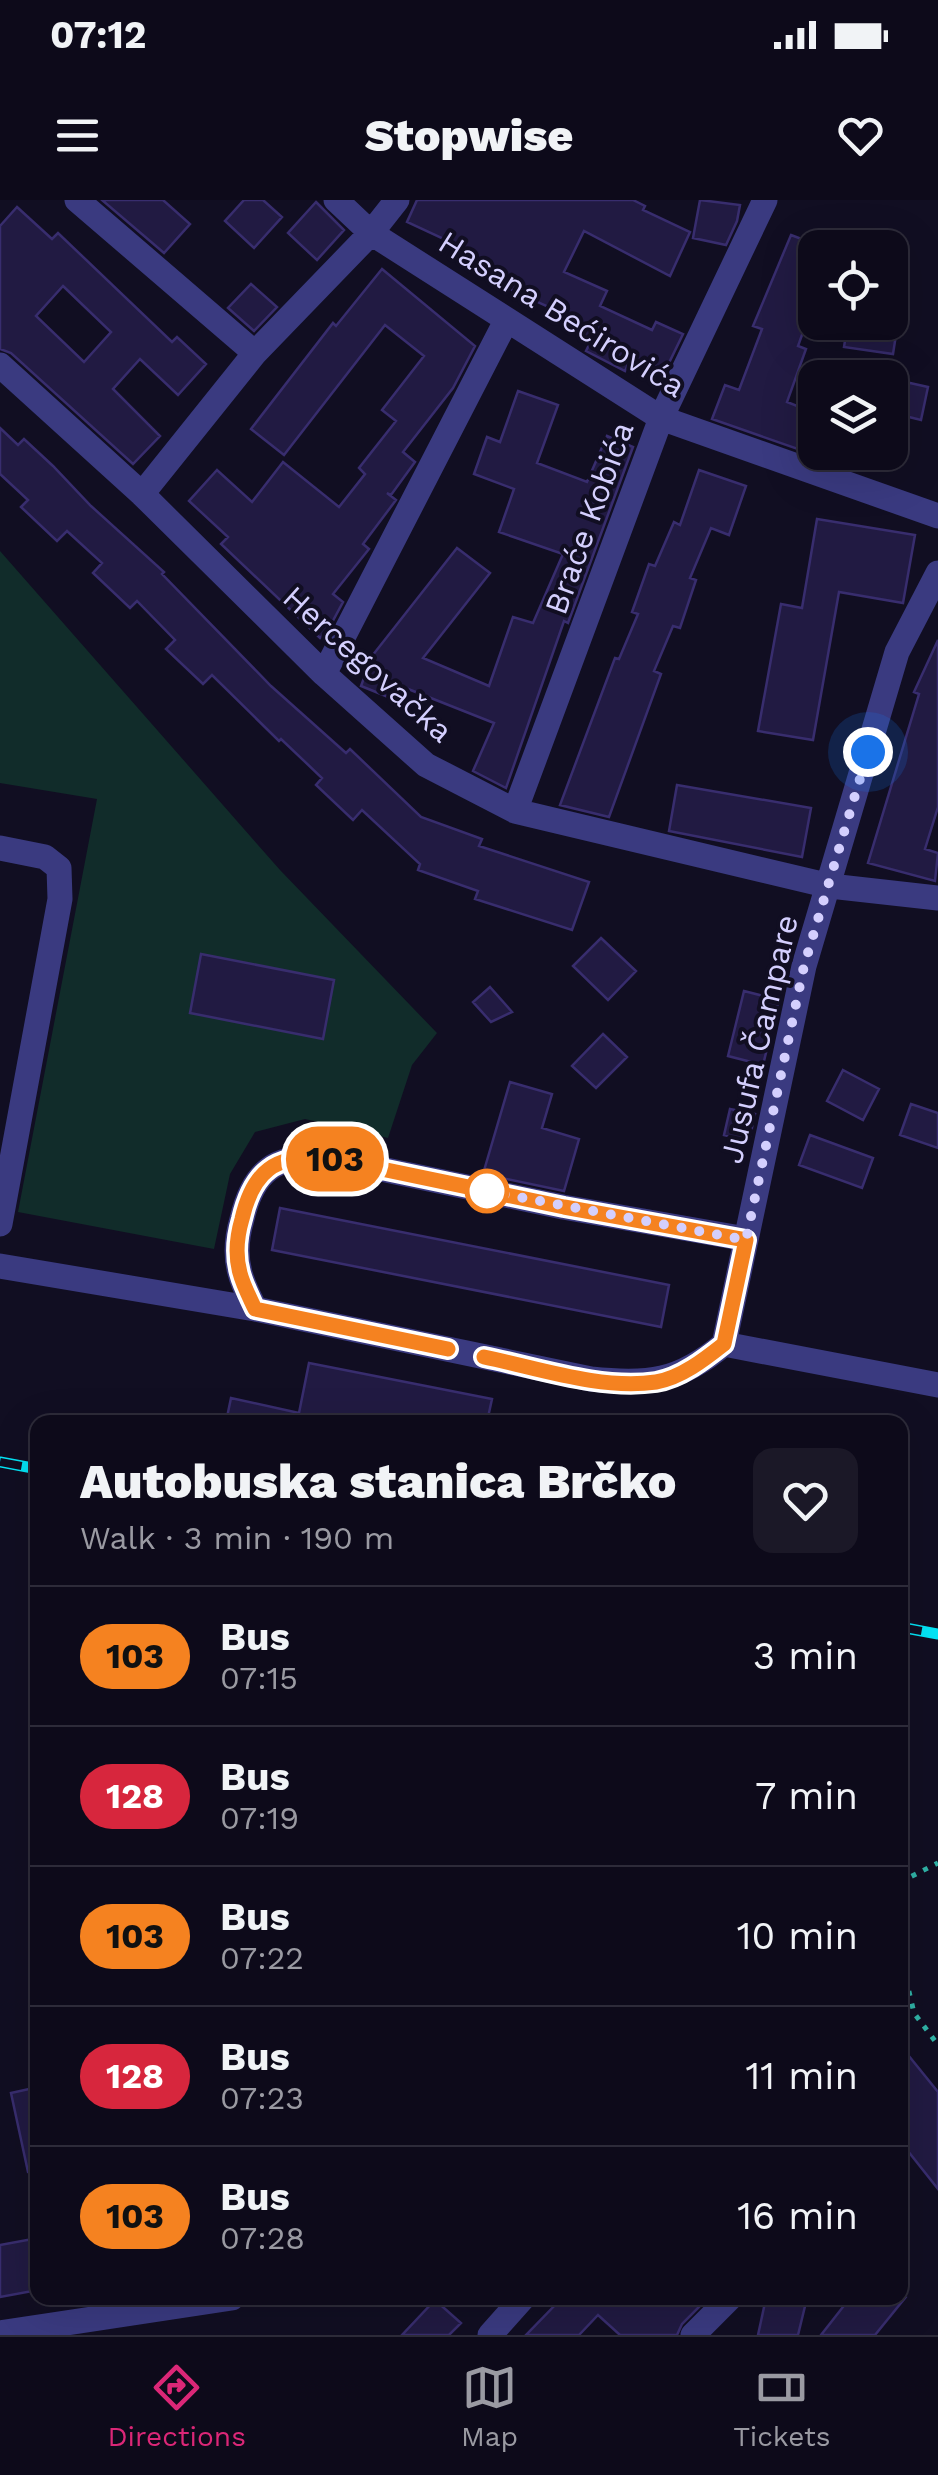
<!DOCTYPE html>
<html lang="en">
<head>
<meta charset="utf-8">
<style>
	:root { --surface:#0d0a1a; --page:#1b1827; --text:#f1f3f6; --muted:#9a9aa2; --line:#2d2b39; --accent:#db2777 }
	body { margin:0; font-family:"Work Sans",sans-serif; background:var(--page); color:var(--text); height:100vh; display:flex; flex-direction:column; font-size:38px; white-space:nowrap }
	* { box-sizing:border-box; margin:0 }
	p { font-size:32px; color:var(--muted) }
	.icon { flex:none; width:55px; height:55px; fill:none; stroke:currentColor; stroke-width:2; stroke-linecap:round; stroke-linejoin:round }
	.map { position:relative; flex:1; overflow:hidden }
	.sheet { position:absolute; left:30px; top:1215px; width:878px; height:890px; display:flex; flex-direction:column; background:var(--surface); border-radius:20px; box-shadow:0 10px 40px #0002,0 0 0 2px var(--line) }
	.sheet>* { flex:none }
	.badge { padding:0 20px; border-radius:32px; font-size:35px; line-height:65px }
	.tools { position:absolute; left:798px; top:30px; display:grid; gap:20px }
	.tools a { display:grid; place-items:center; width:110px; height:110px; border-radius:20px; background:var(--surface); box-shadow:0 10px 40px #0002,0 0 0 2px var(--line); font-size:50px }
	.you { position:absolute; width:50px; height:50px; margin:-25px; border:8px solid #fff; border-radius:50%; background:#1a73e8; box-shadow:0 0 0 15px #1a73e833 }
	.map>.badge { position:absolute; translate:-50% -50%; box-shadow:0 0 0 5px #fff }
	.round { display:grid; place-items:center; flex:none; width:105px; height:105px; border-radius:20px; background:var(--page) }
	.overview { display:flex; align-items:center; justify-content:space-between; height:170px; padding:0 50px }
	h1 { font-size:48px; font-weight:800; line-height:75px }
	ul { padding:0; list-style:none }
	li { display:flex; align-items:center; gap:30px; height:140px; padding:0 50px; border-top:2px solid var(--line) }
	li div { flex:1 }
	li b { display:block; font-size:38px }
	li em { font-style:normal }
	li .badge { min-width:110px; font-weight:700; text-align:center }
	.status { display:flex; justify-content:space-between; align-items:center; height:70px; padding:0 50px; background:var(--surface); direction:ltr }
	.status svg { height:28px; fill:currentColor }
	header { display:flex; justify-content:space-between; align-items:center; height:130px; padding:0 50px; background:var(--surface); font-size:45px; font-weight:800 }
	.tab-bar { display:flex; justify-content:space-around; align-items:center; height:140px; border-top:2px solid var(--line); background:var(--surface); font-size:28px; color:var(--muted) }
	.tab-bar a { display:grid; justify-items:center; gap:5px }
	.tab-bar .active { color:var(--accent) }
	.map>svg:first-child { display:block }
	.green { fill:#112c2a }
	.building { fill:#211a42; stroke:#382d6e; stroke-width:2.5; fill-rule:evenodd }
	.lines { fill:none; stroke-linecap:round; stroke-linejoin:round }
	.path { stroke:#30b2a6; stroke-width:5; stroke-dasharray:5 8; stroke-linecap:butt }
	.minor { stroke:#3a3a80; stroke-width:25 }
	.rail-casing { stroke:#04e4f6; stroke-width:11 }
	.rail { stroke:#110e22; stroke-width:8; stroke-dasharray:22; stroke-linecap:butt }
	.line-casing { stroke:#fff; stroke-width:22 }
	.line { stroke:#f58220; stroke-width:15 }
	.walk { stroke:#d4cffe; stroke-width:10; stroke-dasharray:0 18 }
	.stop-dot { fill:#fff; stroke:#f58220; stroke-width:5 }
	.labels { text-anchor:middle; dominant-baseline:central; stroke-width:8; stroke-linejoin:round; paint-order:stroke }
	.street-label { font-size:32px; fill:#d4cffe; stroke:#110e22 }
</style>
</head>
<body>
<div class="status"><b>07:12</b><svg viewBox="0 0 49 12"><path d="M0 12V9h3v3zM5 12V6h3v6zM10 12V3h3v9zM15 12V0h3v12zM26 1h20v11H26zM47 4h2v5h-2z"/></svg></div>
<header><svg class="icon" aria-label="menu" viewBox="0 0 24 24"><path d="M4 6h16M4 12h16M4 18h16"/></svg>Stopwise<svg class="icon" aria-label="heart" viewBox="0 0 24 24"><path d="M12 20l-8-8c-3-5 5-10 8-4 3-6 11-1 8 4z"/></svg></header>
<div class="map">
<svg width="938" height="2135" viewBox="0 0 938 2135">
	<rect width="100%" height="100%" fill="#110e22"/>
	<path class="green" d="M0 351 280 670 437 833 412 865 388 938 305 919 255 932 230 974 214 1049 18 1012 97 599 0 583Z"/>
	<path class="building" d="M102 0H163L190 24 164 53Z
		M244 0H263L282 17 254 48 225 21Z
		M417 0H633L645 6 643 10 690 32 670 76 584 31 564 72 607 91 600 106 652 130 656 122 683 134 665 171 632 156 625 171 586 151 592 139 547 117 551 108 503 86 444 39 407 22Z
		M700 0 740 5 737 21 726 45 693 38Z
		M316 2 344 30 317 60 288 33Z
		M17 7 52 39 58 33 172 142 177 137 206 164 178 195 140 159 113 189 160 236 133 264 11 153 0 149V26ZM63 86 111 132 84 162 36 116Z
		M791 35 815 44V99L798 146 806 149 787 202 815 213V255L712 219 725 185 739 190 762 129 753 126Z
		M382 69 475 146 453 188 403 252 415 262 391 295 387 293 396 300 363 344 369 349 333 394 343 402 329 428 320 438 221 344 228 337 189 301 217 270 252 302 283 262 339 307 365 274 359 268 396 221 382 210 424 156 385 125 284 255 251 229 333 123 336 126Z
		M251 84 277 107 254 131 228 108Z
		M848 122H898L893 154 844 147Z
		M901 181 928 187 921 220 893 213Z
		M518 191 558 205 537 263 587 282 607 236 633 247 568 423 564 421 506 588 473 571 494 523 403 487 398 501 361 486 372 456 457 348 490 373 423 458 489 486 513 417 533 423 563 354 499 332 514 289 474 274 487 237 500 242Z
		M0 228 18 245 24 239 53 266 91 306 164 372 162 374 271 486 346 553 350 549 421 617 482 639 479 646 589 682 572 730 475 699 478 691 418 670 420 664 362 610 353 620 316 585 322 578 281 539 279 541 212 475 203 484 166 449 175 440 137 401 130 408 93 373 102 363 67 331 57 341 21 307 28 300 0 274Z
		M699 270 746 286 729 335 711 328 690 378 696 380 680 428 673 426 654 471 661 474 609 617 560 605 615 458 619 459 638 414 632 412 649 364 655 366 674 322 680 325Z
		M817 319 915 335 903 403 839 392 813 540 758 531 781 404 802 408Z
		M938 440V607L925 649 938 653 935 681 868 663 919 494 914 492Z
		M677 585 811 608 802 657 669 631Z
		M601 738 636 771 608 800 573 766Z
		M201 754 334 780 323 839 190 813Z
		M490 787 512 812 491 822 473 802Z
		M744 791 779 800 763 865 728 856Z
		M603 834 627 857 596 888 572 866Z
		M843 870 879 889 863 920 827 901Z
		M510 882 552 894 542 928 579 939 564 991 483 974Z
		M911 904 938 913V948L900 935Z
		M730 909 755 914 749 941 724 935Z
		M810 935 873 958 862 988 799 965Z
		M280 1008 669 1085 661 1127 272 1050Z
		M309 1163 492 1199 487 1222H226L231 1198 299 1213Z
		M900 1845 938 1892V1989L900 1941Z
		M38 1887V1971L28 1972 11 1893Z
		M38 2038V2090L0 2097V2045Z
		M562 2098H708L682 2124 677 2135H620L598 2115 579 2135H526Z
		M766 2098H807L798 2135H758Z
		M850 2098H905L875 2135H821Z
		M435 2100 461 2123 449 2135H402Z"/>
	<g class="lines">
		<path class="path" d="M900 1682 938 1663
			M900 1753 914 1813 938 1845"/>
		<path class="minor" d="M77 0 255 153
			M336 0 371 33 661 218 938 316
			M0 165 142 294 324 474 426 565 515 611 830 686 938 698
			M142 294 255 153 371 33 397 0
			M324 474 506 121
			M515 611 661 218 765 0
			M0 648 45 657 59 668 60 699 0 1024
			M0 1066 255 1109 591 1179C648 1185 679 1182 724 1144L804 766 897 452 938 373
			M255 1109C250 1098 243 1085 240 1073 235 1055 237 1036 242 1019 253 971 275 955 324 957L563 1007 746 1039
			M724 1144 938 1185
			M0 2133 232 2098
			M490 2135 523 2098
			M693 2135 730 2098"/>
		<defs>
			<path id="rail" d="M0 1262 38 1269
				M900 1427 938 1434"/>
		</defs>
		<use href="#rail" class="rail-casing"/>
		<use href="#rail" class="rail"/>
	</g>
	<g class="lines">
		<defs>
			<path id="line" d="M448 1149 255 1109C250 1098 243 1085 240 1073 235 1055 237 1036 242 1019 253 971 275 955 324 957L564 1007 746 1040 724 1144C705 1159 681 1178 656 1182 600 1190 538 1168 484 1157"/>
		</defs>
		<use href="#line" class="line-casing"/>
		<use href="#line" class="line"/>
		<path class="walk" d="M487 991 746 1040 804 766 868 552"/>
	</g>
	<circle class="stop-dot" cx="487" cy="991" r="20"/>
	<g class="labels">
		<g class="street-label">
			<text transform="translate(562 114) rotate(32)">Hasana Bećirovića</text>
			<text transform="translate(589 318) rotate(-70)">Braće Kobića</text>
			<text transform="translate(368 464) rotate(42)">Hercegovačka</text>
			<text transform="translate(759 839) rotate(-77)">Jusufa Čampare</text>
		</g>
	</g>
</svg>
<div class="tools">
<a><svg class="icon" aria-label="locate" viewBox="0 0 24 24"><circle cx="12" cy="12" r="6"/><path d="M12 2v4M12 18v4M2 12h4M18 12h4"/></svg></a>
<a><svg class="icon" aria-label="layers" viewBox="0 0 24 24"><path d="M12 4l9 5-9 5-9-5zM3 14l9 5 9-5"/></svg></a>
</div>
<div class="you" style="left:868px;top:552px"></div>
<b class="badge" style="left:335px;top:959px;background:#f58220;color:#111">103</b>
<section class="sheet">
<div class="overview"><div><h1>Autobuska stanica Brčko</h1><p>Walk · 3 min · 190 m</p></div><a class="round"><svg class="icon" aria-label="heart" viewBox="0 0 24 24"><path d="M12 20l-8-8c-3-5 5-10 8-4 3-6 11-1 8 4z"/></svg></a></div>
<ul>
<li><span class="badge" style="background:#f58220;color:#111">103</span><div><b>Bus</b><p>07:15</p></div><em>3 min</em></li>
<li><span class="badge" style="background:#d7263d;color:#fff">128</span><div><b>Bus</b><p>07:19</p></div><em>7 min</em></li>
<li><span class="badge" style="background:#f58220;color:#111">103</span><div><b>Bus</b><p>07:22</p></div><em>10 min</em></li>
<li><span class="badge" style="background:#d7263d;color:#fff">128</span><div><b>Bus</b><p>07:23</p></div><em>11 min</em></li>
<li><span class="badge" style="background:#f58220;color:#111">103</span><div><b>Bus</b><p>07:28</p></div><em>16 min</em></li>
</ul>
</section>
</div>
<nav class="tab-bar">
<a class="active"><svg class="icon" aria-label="directions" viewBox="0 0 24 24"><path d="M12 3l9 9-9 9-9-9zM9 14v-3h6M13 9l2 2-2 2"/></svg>Directions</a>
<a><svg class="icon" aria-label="map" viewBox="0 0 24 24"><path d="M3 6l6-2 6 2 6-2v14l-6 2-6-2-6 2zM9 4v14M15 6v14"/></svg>Map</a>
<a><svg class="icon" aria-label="tickets" viewBox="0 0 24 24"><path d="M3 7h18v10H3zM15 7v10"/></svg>Tickets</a>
</nav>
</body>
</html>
